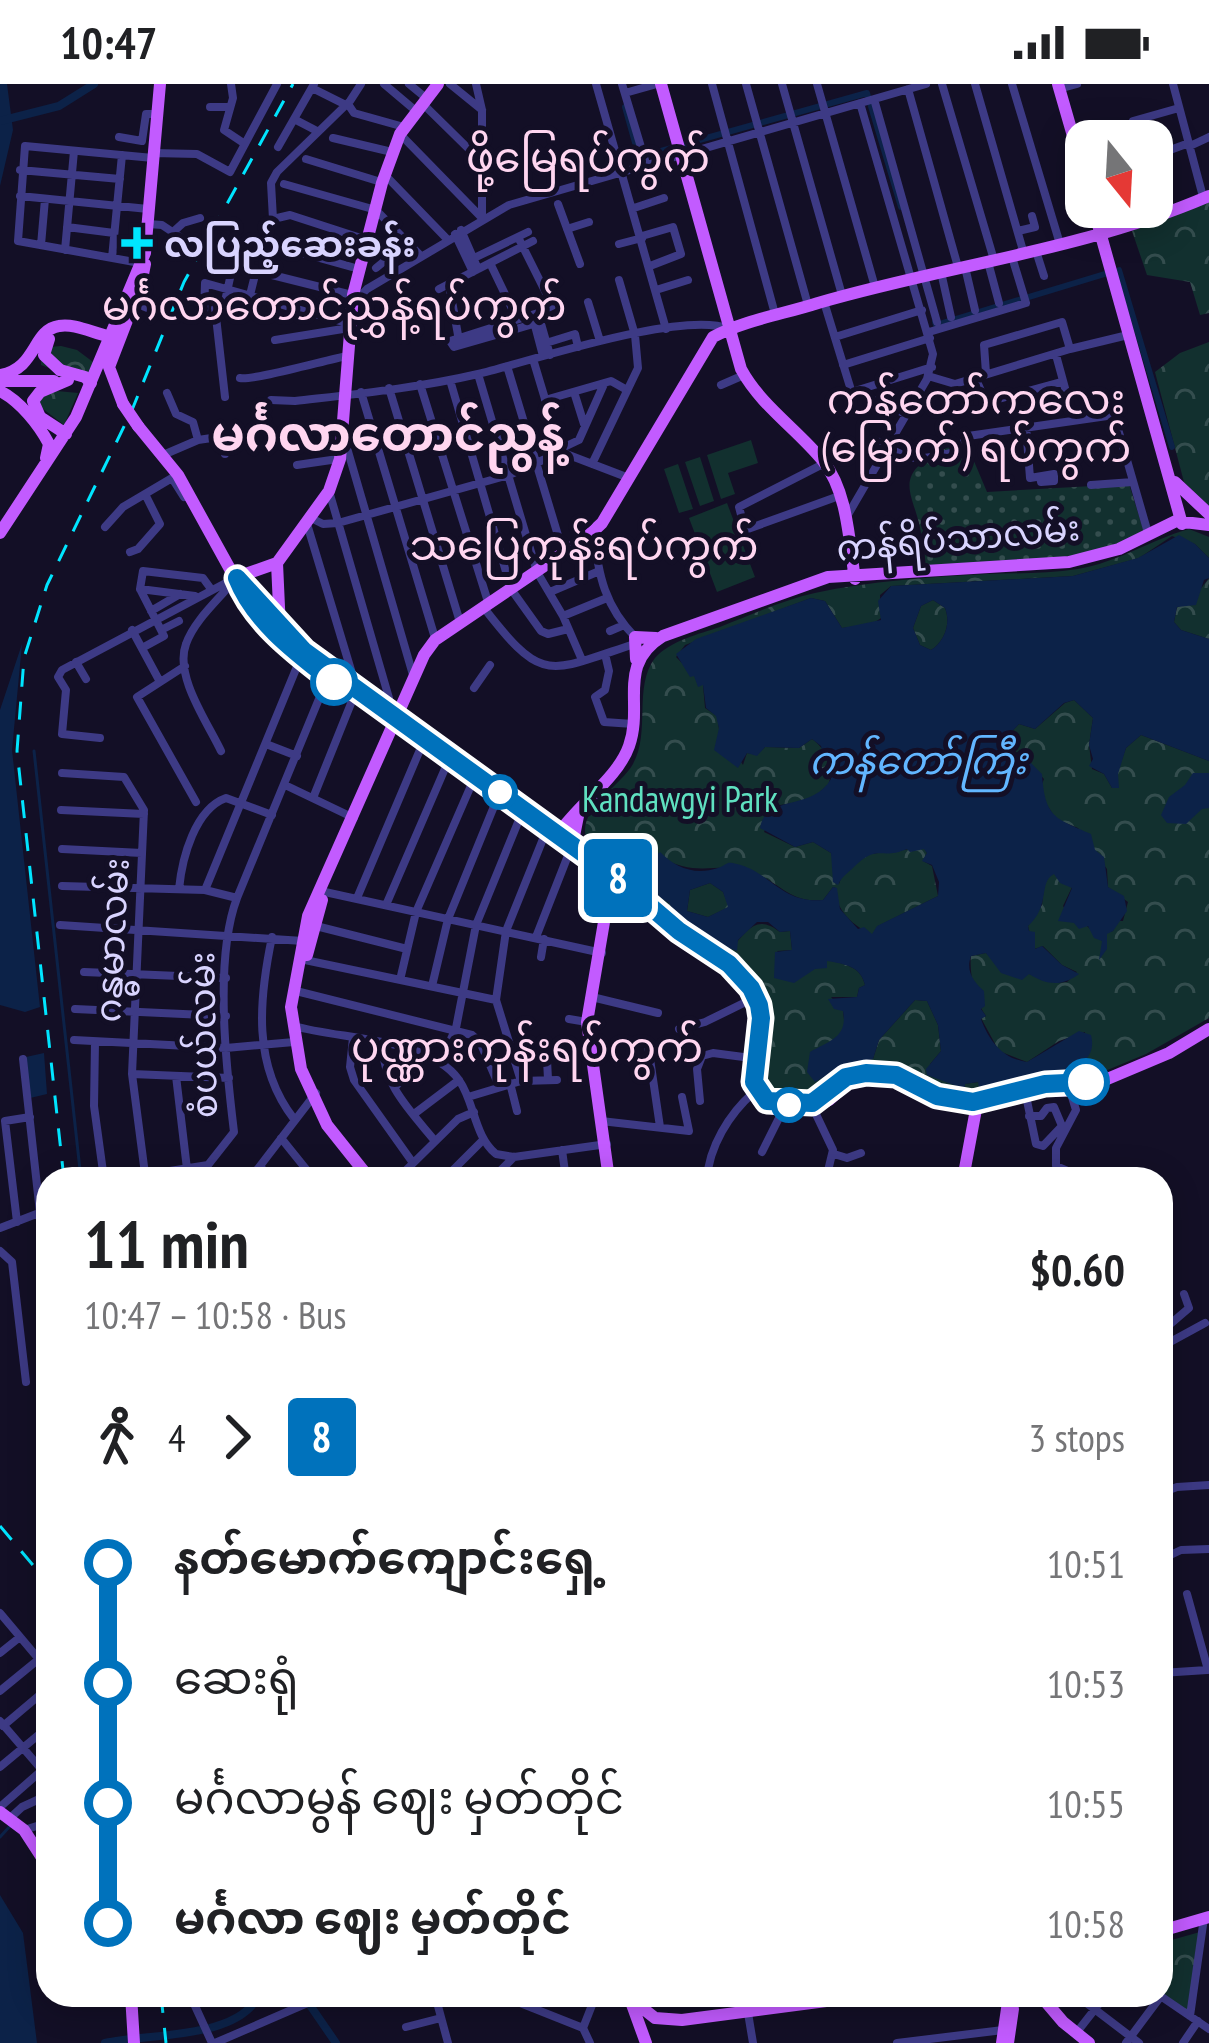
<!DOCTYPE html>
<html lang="en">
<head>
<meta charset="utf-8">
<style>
	:root { --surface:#fff; --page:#f2f2f2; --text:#202124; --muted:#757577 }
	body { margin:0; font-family:"PT Sans Narrow","Noto Sans Myanmar",sans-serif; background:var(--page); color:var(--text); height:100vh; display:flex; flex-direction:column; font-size:45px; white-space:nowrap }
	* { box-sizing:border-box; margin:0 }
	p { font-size:39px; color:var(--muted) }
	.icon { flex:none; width:66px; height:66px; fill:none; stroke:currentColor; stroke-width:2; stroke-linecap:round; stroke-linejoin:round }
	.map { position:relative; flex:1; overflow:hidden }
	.panel { position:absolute; left:36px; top:1083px; width:1137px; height:840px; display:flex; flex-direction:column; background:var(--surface); border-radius:36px; box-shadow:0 6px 30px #0003 }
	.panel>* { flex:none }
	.badge { padding:0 24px; border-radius:9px; font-size:42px; line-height:78px }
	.needle { width:78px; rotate:162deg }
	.tools { position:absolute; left:1065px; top:36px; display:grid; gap:24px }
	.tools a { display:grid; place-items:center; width:108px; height:108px; border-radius:24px; background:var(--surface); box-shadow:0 6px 30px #0003; font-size:60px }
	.map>.badge { position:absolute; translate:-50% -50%; box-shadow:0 0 0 6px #fff }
	.legs { display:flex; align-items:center; gap:18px; height:132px; padding:0 48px; font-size:39px }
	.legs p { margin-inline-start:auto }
	.head { display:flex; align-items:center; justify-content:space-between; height:204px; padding:0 48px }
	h1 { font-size:66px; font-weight:700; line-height:90px }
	ul { padding:0 48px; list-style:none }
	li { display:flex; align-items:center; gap:42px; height:120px; font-size:45px }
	li i { display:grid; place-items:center; width:18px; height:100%; margin:0 15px; background:currentColor }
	li i::after { content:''; width:30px; height:30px; margin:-15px; border:9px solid; border-radius:50%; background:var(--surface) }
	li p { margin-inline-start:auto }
	li:first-child i { background:linear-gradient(#0000 50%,currentColor 0) }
	li:last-child i { background:linear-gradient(currentColor 50%,#0000 0) }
	.status { display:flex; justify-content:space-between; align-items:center; height:84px; padding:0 60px; background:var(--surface); direction:ltr }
	.status svg { height:33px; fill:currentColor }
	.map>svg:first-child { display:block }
	.grass { fill:url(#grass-dots) }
	.park { fill:url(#park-crowns) }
	.garden { fill:#12302f }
	.water { fill:#0c2248; fill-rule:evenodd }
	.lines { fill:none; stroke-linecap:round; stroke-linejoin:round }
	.stream { stroke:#0c2248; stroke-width:3 }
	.canal { stroke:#0c2248; stroke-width:6 }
	.river { stroke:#0c2248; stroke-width:8 }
	.minor { stroke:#3d3a85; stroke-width:8 }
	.major { stroke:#c25bff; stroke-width:12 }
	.rail { stroke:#00e5ff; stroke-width:3; stroke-dasharray:18 15; stroke-linecap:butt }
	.major-bridge { stroke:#c25bff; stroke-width:12 }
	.line-1-casing { stroke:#fff; stroke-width:27 }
	.line-1 { stroke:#0072bc; stroke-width:18 }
	.poi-dot { fill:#00e5ff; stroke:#130f26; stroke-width:4.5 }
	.stop-1-dot { fill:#fff; stroke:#0072bc; stroke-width:6 }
	.labels { text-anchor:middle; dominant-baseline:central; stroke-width:10; stroke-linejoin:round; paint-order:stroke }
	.poi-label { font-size:36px; font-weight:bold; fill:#d9d4ff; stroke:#130f26; text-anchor:start }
	.street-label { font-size:36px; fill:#d9d4ff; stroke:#130f26 }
	.park-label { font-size:36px; fill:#5fe0c0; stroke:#130f26 }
	.water-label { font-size:39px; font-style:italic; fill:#62b6ff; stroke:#130f26 }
	.quarter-label { font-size:42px; fill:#ffd6f0; stroke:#130f26 }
	.district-label { font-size:48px; font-weight:bold; fill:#ffd6f0; stroke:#130f26 }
</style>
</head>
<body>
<div class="status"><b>10:47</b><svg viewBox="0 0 49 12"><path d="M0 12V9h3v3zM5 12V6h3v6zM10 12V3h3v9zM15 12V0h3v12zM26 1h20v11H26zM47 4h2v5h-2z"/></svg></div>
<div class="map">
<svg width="1209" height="1959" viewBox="0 0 1209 1959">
	<defs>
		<pattern id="grass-dots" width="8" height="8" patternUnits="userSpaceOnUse" patternTransform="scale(3)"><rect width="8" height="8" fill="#12302f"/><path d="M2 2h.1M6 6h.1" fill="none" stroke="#344d4e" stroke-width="1.8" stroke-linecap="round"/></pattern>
		<pattern id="park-crowns" width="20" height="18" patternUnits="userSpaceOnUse" patternTransform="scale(3)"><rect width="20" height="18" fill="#12302f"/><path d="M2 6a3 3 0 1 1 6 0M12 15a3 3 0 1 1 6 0" fill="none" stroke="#344d4e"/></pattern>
	</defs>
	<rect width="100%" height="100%" fill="#130f26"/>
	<path class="grass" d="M965 356 987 408 1129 400 1144 448C1078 484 994 478 921 481 932 411 866 396 965 356Z"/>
	<path class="park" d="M1209 116V229L1200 231 1190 198 1147 191 1132 147Z
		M1209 258V422L1184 398 1155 288 1180 269Z
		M61 262 77 266 93 278 86 298 41 281V270L50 263Z
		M46 306 78 309 64 341 38 321Z
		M1189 445 1209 453V474L1195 460 1172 452 1139 474 1073 492 891 502 880 511 881 534 872 540 842 544 825 517 811 514 685 561 676 573 703 601 705 624 717 632 719 645 743 681 747 669 757 671 765 663 799 664 812 655C827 666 835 684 828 701L810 716 774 722 764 748 795 763 813 758 831 769 839 800 843 789 863 771 918 764H924L927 769 923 777 932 782 938 812 878 842 872 851C853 841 835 827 836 804L833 803 823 816C788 819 781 798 752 788 714 776 699 796 657 771L659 791 655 802 658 809 713 858 732 864C748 845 757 830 780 848L790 847 792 866 777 867 798 893 827 876C844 880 861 882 865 901L859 904 857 913H831L843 927 845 944 825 995 843 982 873 975 879 956 915 916 927 917 938 941 941 967 930 980 964 1000 979 998 984 1002 1071 988 1084 975 1085 948 1059 957 1027 978 999 967 981 934 986 932C975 917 969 889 971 872L986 869C1008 888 1003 884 1029 890 1043 894 1050 900 1067 898L1077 888 1062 881 1043 862 1034 865 1028 842 1042 821 1045 795 1054 789 1072 803 1063 822 1074 839 1086 841 1102 857V870L1107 849 1113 847 1117 837H1123L1128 818 1108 803 1107 785 1078 744 1056 735 1044 716 1041 703 1044 695 1025 673 1011 670 1004 655 1019 640 1035 645 1065 619 1074 616 1093 634 1089 661 1092 685 1104 690 1112 704 1126 664 1141 651 1209 677V934L1146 970 1088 994 1039 995 960 1013 933 1007 904 986 864 985 843 988 822 1008 794 1018 770 1015C738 983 783 930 752 894 732 872 702 859 678 842 661 829 649 810 632 797 617 785 592 774 586 754 578 724 620 703 633 680 651 648 633 603 655 574 670 557 699 550 720 543 751 531 783 516 815 509 870 497 930 493 987 490 1017 489 1048 490 1078 485 1119 478 1150 456 1189 445Z
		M1209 494V555L1181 546 1174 538 1177 523 1189 520Z
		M933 516 945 524C951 539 945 557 931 566L920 561 913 544 921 522Z
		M710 799 723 808 729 823 708 833 687 827 690 806Z
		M1200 1848 1188 1929 1161 1911V1859Z"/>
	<path class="garden" d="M751 356 758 379 728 389 735 410 721 415 707 371Z
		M700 373 714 417 700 422 685 378Z
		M678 380 693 425 679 429 664 385Z
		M727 419 755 493 717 508 689 434Z"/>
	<path class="water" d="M0 0H7L13 46 0 102Z
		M1179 451 1195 460 1209 474V494L1204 496 1196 521 1177 523 1174 538 1181 546 1209 555V677L1141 651 1126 664 1118 690 1119 704H1112L1104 690 1089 682 1093 675 1089 661 1093 634 1074 616 1064 619 1035 645 1019 640 1004 656 1011 670 1025 673 1042 690C1045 734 1055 734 1091 750L1095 766 1104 773 1108 803 1124 812 1127 827 1113 847 1107 850V865L1099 876 1102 857 1094 854 1088 842 1079 845 1074 839 1058 837 1072 804 1060 799 1054 790C1038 798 1051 822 1028 842L1029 847 1035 848V865L1042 862 1062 881 1079 890C1062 903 1046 901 1029 890L1022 896 1001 889 986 869 971 872C965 888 975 899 984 907L985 922 981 925 986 932 981 935C989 957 1003 975 1027 978L1079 947 1091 951C1104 1000 1006 992 979 1004L978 998 965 1000V1005L927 991 926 985 941 967 938 941 927 917 915 916 879 956 873 975 843 982 815 998 807 988 810 968C830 957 848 953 843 927L834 925 828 915 857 913 859 904 865 901C861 882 844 880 827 877V884L815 885 794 899 774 894 775 868 792 866 790 847 780 848 768 838H757L738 856 737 867 713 858 707 850 703 852 697 843H690L686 835 679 836 669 819 657 812 656 771 660 768C675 783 694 792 718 784 729 780 725 777 737 780 769 787 782 820 823 816L833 803 837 804 840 825 858 845 864 843 872 850 877 842 938 812 939 798 932 781 922 777 927 769 924 765 910 768 907 765C879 777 879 758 852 785 846 790 841 794 838 801L833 798 831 769 813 758 795 763 760 744C766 709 812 728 831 695L830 679 823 672 821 662 812 655 799 664 765 663 757 672 747 669 738 684 714 666 719 644 716 632 706 624 703 601 698 603 694 592 690 593 676 570 696 555 811 514 825 517 842 544 881 536 878 517 891 502 1073 492 1138 474ZM933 516 945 524C951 539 945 557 931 566L920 561 913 544 921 522ZM710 799 723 808 728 823 708 833 687 827 690 806Z
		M22 560 12 666 40 923 25 928 0 921V626Z
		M1193 689H1209V724L1202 725 1186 740 1167 739 1161 731 1169 713 1185 701Z
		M44 969 47 1010 30 1014 26 973Z
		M0 1811 23 1849 37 1959H0Z"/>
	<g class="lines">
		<path class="stream" d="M34 667 81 1095
			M0 1753 12 1740"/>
		<path class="canal" d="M625 23 639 73 672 64
			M685 60 867 9 901 123
			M1119 186 1172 363
			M935 238 936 241 1108 189"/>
		<path class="river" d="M0 37 59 22 94 0
			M303 1911 336 1959
			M105 1959C148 1949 238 1956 259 1911"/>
		<path class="minor" d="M231 0 233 14 224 46 245 60
			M361 0 350 17 277 88 271 99 273 135 290 131 367 156
			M384 0 416 27
			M409 0 426 14
			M450 0 482 26
			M476 0 482 26V134
			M596 0 666 245
			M622 0 647 83
			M712 0 775 230
			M746 0 808 221
			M782 0 842 211
			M817 0 875 203
			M942 0 994 176
			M975 0 1024 170
			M1012 0 1060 160
			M1173 0 1202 109
			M1066 3 1077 0
			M312 4 346 21
			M908 5 958 183
			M625 9 657 0
			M874 15 937 238
			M348 20 354 29 404 43
			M423 20 480 76
			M210 23H229
			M294 35 317 47
			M1133 37 1179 24
			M401 51 482 134
			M119 53 142 57 146 30H157
			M333 54 392 68
			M1190 62 1209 53
			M278 63 314 0
			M153 69 197 70 230 88 277 0
			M1162 69 1189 59
			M306 75 381 98
			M20 86 120 95
			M386 92 447 155
			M284 100 376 126 420 171
			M20 112 148 125
			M558 120 580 180
			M634 124 664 114
			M148 140 162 141 183 155
			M67 143 114 149
			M567 145 589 138
			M461 146 478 185
			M1018 147 1035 143 1032 132
			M172 149 183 139 200 134
			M455 150 473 188
			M642 152 673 143 681 170 650 182
			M518 153 552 221
			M619 160 642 154
			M41 161 45 115
			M65 166 74 67
			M291 166 359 185
			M1036 167 1044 192
			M112 174 122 71
			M468 177 528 148
			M988 178 999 219
			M140 179 18 157 25 62 153 74
			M490 179 517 235
			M965 183 975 226
			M376 184 387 175 395 187
			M941 188 951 233
			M449 200 458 251
			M439 205 533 157
			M656 206 688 196
			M250 211 256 187
			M355 217 367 205 509 121 926 0
			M588 218 600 257
			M824 218 851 306 906 330
			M135 219 155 227
			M204 230 205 199 350 240
			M540 236 550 271
			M534 238 543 272
			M540 238 454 263 450 257 538 229 560 218
			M929 248 1026 219 1012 173
			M835 253 922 226
			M275 256 349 244
			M546 259 575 250 578 263
			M1070 265 1128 251
			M1056 271 1071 326
			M533 275 561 368
			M843 281 930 254
			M507 282 563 468
			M478 290 537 488 563 532 582 576
			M928 292 955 300 1070 265 1062 238 984 261 986 289
			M975 293 983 311 995 316 1061 298
			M240 294C252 297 326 276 347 272
			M450 296 511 505 541 547 548 550 568 545
			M420 300 489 521
			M721 301 744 291
			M389 304 460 538
			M855 307 932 283
			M361 308 435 554
			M574 308 584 340
			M167 309 176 330 193 338 198 356
			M225 313 215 224 225 217 232 185 256 187 352 211
			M271 316 295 317C356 310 418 304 478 290 531 277 683 226 729 245
			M545 316 611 297 627 306
			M1026 342 1030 394 1054 390V397L1041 398 1040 393
			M892 354 908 362
			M875 356C913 378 912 377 956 368L968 352 1114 331 1148 449
			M345 357 413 591
			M560 365 579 356 604 300
			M561 368 629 394
			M163 371 198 356 225 352V370
			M825 379 739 423 745 446 839 412
			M592 380 638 284 635 251 619 196
			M297 381 338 375
			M1091 401 1133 398
			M329 407 389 614 390 628
			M311 434 323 440 338 439 509 391 561 368
			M846 434 927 295 933 270 860 19
			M307 440 357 606
			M105 443 123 423 172 394 184 413
			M594 449C598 491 605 523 636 554
			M130 468 138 465 160 440 145 410
			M140 505 195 512
			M550 508 597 488
			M484 524C543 600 547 589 634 560
			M151 527 180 510
			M563 532 607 514
			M132 546 159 596
			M161 546 179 537
			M610 547 624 541
			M142 564 164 552 140 505 143 487 203 494 211 505
			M605 570 609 587 605 606 595 613 604 638 633 640
			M76 578 86 595
			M185 582 137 613 196 718
			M474 604 490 581
			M100 654 62 650 66 606 58 593 62 586 237 493
			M266 660 297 672
			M221 667C208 639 174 592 186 560 194 537 217 517 232 499
			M62 689 124 693 144 726 132 990 145 1090
			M285 701 354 734
			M313 714 354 612
			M61 726 144 730
			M62 765 142 769
			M62 802 205 806 237 814
			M179 805C182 774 195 725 226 714L272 731
			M205 806 303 568
			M325 808 602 869
			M357 814 422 661
			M386 821 447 680
			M60 841 303 857
			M316 842 407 865
			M272 853C259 915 252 981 294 1035
			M536 853 569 769
			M541 873 544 855
			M305 876 496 916
			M84 888 226 894
			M400 896 416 828 473 697
			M432 902 448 835 497 715
			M300 908 472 951 480 958 499 1002
			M596 914 658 929
			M75 925 226 932
			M569 935 587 938
			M294 942C342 956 428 953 459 996 475 1019 474 1052 496 1070L514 1073 607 1060
			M679 945 705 938 754 914
			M353 954 350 983 354 996 413 1079
			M74 956 226 964 294 958
			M95 958 94 1022 104 1095
			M384 960C379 997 413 1030 435 1057
			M648 961 660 1043
			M23 975 48 1201
			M547 976 548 995
			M441 977 456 944 476 841 521 731
			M132 990 229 994
			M176 992 187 1085
			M521 997 496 916 506 847 545 750
			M510 999 517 1027
			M395 1003 413 985 420 969
			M1069 1003 1076 1026 1056 1064V1082L1086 1095
			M1025 1007 1036 1060 1043 1062 1062 1042 1054 1023 1047 1024 1041 1032H1029
			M468 1013 521 997 557 996
			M700 1017 697 985 702 972 713 969 751 974
			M813 1024 833 1066 826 1095
			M414 1030 459 996
			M601 1037 689 1047 682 1013
			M281 1054 314 1095
			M562 1066 566 1095
			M762 1068 782 1028
			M834 1070 847 1074 861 1069
			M260 1082 270 1095
			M119 1095 208 1081 234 1048C226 982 214 875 237 814L328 593
			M250 1095 316 1009
			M397 1095 458 1035 474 1028
			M444 1095 483 1056
			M492 1095 514 1073
			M707 1095C709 1063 729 1030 753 1009
			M17 1138 5 1037 30 1033
			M0 1144 39 1129
			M0 1167 12 1178 26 1298
			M1161 1248 1189 1224 1184 1210
			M1161 1263 1205 1239
			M1161 1409 1177 1403 1209 1401
			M1162 1475 1181 1466 1209 1465
			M1187 1510 1208 1586
			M0 1529 48 1586
			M0 1569 20 1553
			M1161 1589 1207 1586
			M0 1607 39 1575
			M0 1637 48 1693
			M3 1642 48 1604
			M0 1683 48 1643
			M0 1723 48 1681
			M9 1735 22 1723 48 1711
			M24 1746 40 1741 48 1743
			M190 1911 212 1959
			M435 1911 448 1959
			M500 1911 583 1944 590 1959
			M813 1911V1912
			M1076 1911 1139 1959
			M1159 1911 1209 1945
			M748 1929 753 1959
			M1190 1932 1204 1834
			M406 1943 441 1934
			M583 1944 596 1911
			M1077 1948 1106 1911
			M215 1959 326 1911
			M897 1959 1003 1946
			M1126 1959 1161 1912
			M1183 1959 1198 1937"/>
		<path class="major" d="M661 0 741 285C761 322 797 345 823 377 848 408 849 458 855 495
			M1058 0 1086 97
			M1093 123 1182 440
			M49 255 44 271 60 286
			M0 291C37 285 32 246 59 242 74 239 93 249 108 252
			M0 297H54
			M0 307C20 317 39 341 49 360L46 374
			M123 320 109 283 141 200 145 180
			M138 342 178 391 241 505 276 550 335 598 634 814C647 827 661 842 676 853 702 873 733 883 750 913 770 948 731 991 763 1022L779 1026 813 1024 829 1016 848 999 873 994 902 998 944 1019 983 1022 1033 1007 1076 1006 1093 1001 1169 969 1209 945
			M66 350 40 333 33 317 40 308 68 296
			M1175 398 1209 430
			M0 449 76 333 145 169 160 0
			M237 493 277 479
			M276 550 280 545 277 479 329 407 340 375 353 211 382 99 400 50 438 0
			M636 575 635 553 656 554
			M554 756C574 723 617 696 629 662 644 620 616 581 663 552L828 493 1069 478 1119 465 1176 437 1209 441
			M577 764 574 752 578 732
			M584 781 606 821
			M307 871 322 816
			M370 1095 327 1041 301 985 291 923 308 832 424 571 435 556 587 453 602 439 713 253C745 236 784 230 818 219 948 181 1084 166 1209 112
			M609 1095 587 938 612 791
			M963 1095 977 1020
			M0 1728 24 1746 48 1783
			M1161 1847 1209 1833
			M131 1911 134 1959
			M626 1911 655 1934 682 1936 872 1911
			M1040 1911 1063 1938 1089 1959
			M630 1915 646 1959
			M1008 1959 1013 1925"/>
		<path class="rail" d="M64 1095 17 667 24 574 47 501 132 326 184 198 293 0
			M0 1442 48 1499
			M161 1911 166 1959"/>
		<path class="major-bridge" d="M60 286 85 293 91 299
			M123 320 138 342
			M1002 1959 1009 1911"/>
	</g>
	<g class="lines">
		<defs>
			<path id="line-1" d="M334 598C298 570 254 538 237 494L304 567 616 793 679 847 729 880 751 904 759 921 761 934 754 998 767 1017 812 1019 846 993 866 989 896 991 937 1012 973 1018 1045 1000 1086 998"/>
		</defs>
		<use href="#line-1" class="line-1-casing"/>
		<use href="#line-1" class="line-1"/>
	</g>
	<path class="poi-dot" d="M131 141h12v12h12v12h-12v12h-12v-12h-12v-12h12z"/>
	<g class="stop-1-dot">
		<circle cx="334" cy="598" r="21"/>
		<circle cx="500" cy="708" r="15"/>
		<circle cx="1086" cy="998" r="21"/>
		<circle cx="789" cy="1021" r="15"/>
	</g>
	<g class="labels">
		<g class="poi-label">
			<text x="164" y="159">လပြည့်ဆေးခန်း</text>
		</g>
		<g class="street-label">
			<text transform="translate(958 453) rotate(-5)">ကန်ရိပ်သာလမ်း</text>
			<text transform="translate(111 856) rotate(-87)">ဂန္ဓမာလမ်း</text>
			<text transform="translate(202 951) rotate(-91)">စံပယ်လမ်း</text>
		</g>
		<g class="park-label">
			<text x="680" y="714">Kandawgyi Park</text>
		</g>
		<g class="water-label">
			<text x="918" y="675">ကန်တော်ကြီး</text>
		</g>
		<g class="quarter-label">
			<text x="588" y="72">ဖို့မြေရပ်ကွက်</text>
			<text x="334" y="220">မင်္ဂလာတောင်ညွှန့်ရပ်ကွက်</text>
			<text x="976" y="314">ကန်တော်ကလေး<tspan x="976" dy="48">(မြောက်) ရပ်ကွက်</tspan></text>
			<text x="584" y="460">သပြေကုန်းရပ်ကွက်</text>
			<text x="527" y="962">ပုဏ္ဏားကုန်းရပ်ကွက်</text>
		</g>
		<g class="district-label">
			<text x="388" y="349">မင်္ဂလာ‌တောင်ညွန့်</text>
		</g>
	</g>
</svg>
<div class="tools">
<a><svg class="needle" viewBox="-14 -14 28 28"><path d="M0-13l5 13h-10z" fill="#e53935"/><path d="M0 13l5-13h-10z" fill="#757577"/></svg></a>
</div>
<b class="badge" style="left:618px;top:794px;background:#0072bc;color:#fff">8</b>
<section class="panel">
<div class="head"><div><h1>11 min</h1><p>10:47 – 10:58 · Bus</p></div><b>$0.60</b></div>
<div class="legs"><svg class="icon" aria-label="walk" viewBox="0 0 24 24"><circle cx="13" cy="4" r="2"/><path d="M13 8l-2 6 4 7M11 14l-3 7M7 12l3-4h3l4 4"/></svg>4<svg class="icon" aria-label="forward" viewBox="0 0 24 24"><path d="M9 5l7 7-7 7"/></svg><b class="badge" style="background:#0072bc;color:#fff">8</b><p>3 stops</p></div>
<ul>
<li><i style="color:#0072bc"></i><b>နတ်မောက်ကျောင်းရှေ့</b><p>10:51</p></li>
<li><i style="color:#0072bc"></i><span>ဆေးရုံ</span><p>10:53</p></li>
<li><i style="color:#0072bc"></i><span>မင်္ဂလာမွန် ဈေး မှတ်တိုင်</span><p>10:55</p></li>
<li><i style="color:#0072bc"></i><b>မင်္ဂလာ ဈေး မှတ်တိုင်</b><p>10:58</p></li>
</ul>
</section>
</div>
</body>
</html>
